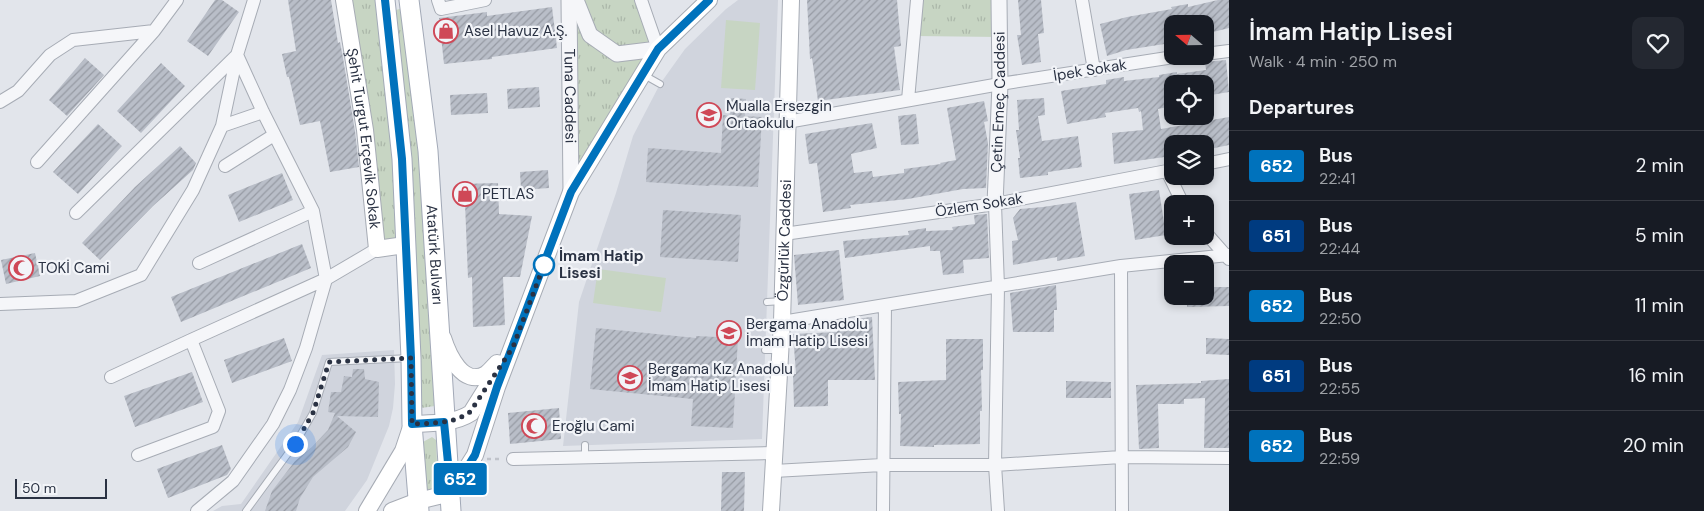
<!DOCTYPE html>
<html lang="en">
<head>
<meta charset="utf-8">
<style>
	:root { --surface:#171b24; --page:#242831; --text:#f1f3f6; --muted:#9ea1a6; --line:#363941 }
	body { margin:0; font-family:"DM Sans",sans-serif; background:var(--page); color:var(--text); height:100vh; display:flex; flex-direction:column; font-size:19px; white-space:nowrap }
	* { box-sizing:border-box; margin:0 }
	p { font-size:16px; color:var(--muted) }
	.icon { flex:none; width:28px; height:28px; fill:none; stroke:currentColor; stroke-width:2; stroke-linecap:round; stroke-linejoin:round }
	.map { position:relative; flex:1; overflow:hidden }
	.drawer { display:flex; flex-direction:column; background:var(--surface); width:475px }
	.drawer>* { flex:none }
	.badge { padding:0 10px; border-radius:4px; font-size:18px; line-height:32px }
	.needle { width:32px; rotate:290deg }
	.tools { position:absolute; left:1164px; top:15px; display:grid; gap:10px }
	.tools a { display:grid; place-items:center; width:50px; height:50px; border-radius:10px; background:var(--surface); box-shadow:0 2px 8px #0003; font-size:25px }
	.scale { position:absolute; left:15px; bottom:12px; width:92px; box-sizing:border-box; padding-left:5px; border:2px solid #2a3243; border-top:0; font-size:14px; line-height:18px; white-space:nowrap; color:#2a3243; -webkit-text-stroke:4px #f2f4f8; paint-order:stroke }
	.you { position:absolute; width:25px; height:25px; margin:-12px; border:4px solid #fff; border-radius:50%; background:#1a73e8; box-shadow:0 0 0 8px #1a73e833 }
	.map>.badge { position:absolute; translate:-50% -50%; box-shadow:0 0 0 2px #fff }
	h2 { padding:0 20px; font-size:19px; line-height:45px }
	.round { display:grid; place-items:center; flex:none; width:52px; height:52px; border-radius:10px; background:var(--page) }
	.head { display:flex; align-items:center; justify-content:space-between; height:85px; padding:0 20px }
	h1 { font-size:24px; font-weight:600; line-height:38px }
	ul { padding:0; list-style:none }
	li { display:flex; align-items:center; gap:15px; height:70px; padding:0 20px; border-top:1px solid var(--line) }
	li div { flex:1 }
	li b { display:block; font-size:19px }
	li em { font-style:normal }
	li .badge { min-width:55px; font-weight:700; text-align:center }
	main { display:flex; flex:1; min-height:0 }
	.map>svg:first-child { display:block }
	.built { fill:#d0d4dd }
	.grass { fill:url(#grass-tufts) }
	.pitch { fill:#c7d5c3 }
	.building { fill:url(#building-hatch) }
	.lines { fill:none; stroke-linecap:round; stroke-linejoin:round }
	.service-casing { stroke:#a7acb5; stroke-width:8 }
	.minor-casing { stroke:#a7acb5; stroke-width:14 }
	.tertiary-casing { stroke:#a7acb5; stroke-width:17 }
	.secondary-casing { stroke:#a7acb5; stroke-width:18 }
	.primary-casing { stroke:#a2a9b7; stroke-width:21 }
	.path { stroke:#c0c3ca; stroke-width:2.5; stroke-dasharray:4 4; stroke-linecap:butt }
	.service { stroke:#f5f6f9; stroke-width:6 }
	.minor { stroke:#f5f6f9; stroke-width:12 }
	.tertiary { stroke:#f5f6f9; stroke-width:15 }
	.secondary { stroke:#fff; stroke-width:16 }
	.primary { stroke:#fff; stroke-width:19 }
	.line-casing { stroke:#fff; stroke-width:11 }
	.line { stroke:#0072bc; stroke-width:8 }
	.walk { stroke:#2a3243; stroke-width:5; stroke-dasharray:0 9 }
	.stop-dot { fill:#fff; stroke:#0072bc; stroke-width:2.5 }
	.labels { text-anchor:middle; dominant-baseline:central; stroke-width:4.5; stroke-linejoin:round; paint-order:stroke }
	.poi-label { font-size:15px; fill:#2a3243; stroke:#f2f4f8; text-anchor:start }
	.street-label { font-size:15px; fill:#2a3243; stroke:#f2f4f8 }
	.stop-label { font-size:15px; font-weight:bold; fill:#2a3243; stroke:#f2f4f8; text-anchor:start }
</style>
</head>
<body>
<main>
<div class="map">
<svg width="1229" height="511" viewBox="0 0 1229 511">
	<defs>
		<pattern id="grass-tufts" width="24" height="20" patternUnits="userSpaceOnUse" patternTransform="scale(1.25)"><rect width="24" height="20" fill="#c7d5c3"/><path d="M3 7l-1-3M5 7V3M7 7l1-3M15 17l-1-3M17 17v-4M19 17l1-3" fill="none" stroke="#abb7a9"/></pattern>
		<pattern id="building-hatch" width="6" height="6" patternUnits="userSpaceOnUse" patternTransform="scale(1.25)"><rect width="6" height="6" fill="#b9bec8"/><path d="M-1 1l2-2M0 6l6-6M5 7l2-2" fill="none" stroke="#979ba4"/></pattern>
	</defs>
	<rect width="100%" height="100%" fill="#e2e5eb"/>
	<path class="built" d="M738 0H778L762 439 563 446 579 302 616 193 633 136 660 84 685 49 726 9Z
		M394 350 395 384 393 408 389 426 367 480 345 511H213L222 506 241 504 298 422 322 355Z"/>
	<path class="grass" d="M344 0H385L405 245 377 249Z
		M569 0H641L658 49 571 192Z
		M917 0H999V37L914 36Z
		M403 8 418 152 435 406 421 408 413 180 396 10Z
		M432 437 436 440 438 485 434 489 427 490 421 443Z"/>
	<path class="pitch" d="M726 20 760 23 755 90 721 88Z
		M598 269 666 278 661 312 593 303Z"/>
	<path class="building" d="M215 0H222L239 12 208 56 187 41Z
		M288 0H331L338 43 340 42 343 58 355 131 359 167 330 172 320 121 300 125 289 77H287L282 54 296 51Z
		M807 0H897L901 46 894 47 900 90 818 101 812 58 810 59Z
		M1018 0H1041L1044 33 1038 34 1041 62 1022 65 1017 35H1021Z
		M1218 0H1229V28L1205 34V24H1168L1171 43 1126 50 1107 56 1100 24 1127 17 1172 9 1171 7 1188 4V7Z
		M552 7 557 48 492 57V59L444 64 439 18 487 12V16Z
		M85 58 104 75 67 116 49 100Z
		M1226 60 1229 92 1205 96V84H1172V106L1158 109 1161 129 1229 117V145L1205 150V144H1172V156L1114 164 1112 133 1143 130 1141 111 1139 112 1138 108 1105 113 1106 117 1067 124 1061 91 1106 84V80L1124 77V81L1159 77V75L1177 72V74L1206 70 1205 62Z
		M161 63 185 86 141 133 117 111Z
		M539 87 540 107 508 109 507 89Z
		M487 93 488 113 451 115 450 95Z
		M731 98 746 99 745 116 762 117 758 187 710 185 709 186 646 182 648 148 721 153 723 115 730 116Z
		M1044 98 1045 115 1038 116 1042 141 1078 136 1082 167 1048 172V175L1020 178 1018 158H1020L1016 130H1019L1017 100Z
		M984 101 988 121 984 122 988 143 986 188 963 189 908 199 850 205 851 208 823 212 817 163 809 164 805 134 872 123 877 148 851 154 854 173 872 171 873 177 904 173V169L941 164 940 163 956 160 947 108Z
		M916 114 919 144 901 145 898 116Z
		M98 124 122 146 78 194 53 172Z
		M180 146 196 163 193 170 153 206 100 260 82 243 135 187Z
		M548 170 549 188 521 190 520 172Z
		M282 173 293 200 239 222 228 195Z
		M498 183 499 214 532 216 520 277H503L505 325 473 327 472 277 468 278 465 203H461L460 184Z
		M1159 190 1166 235 1135 240 1129 194Z
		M1076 202 1085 256 1057 261V257L1013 265 1012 241 1018 240 1013 218 1020 209 1043 207Z
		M663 210 741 215 738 262 660 257Z
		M987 214 989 258 963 260 964 273 943 275 940 251H930V246L845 258 843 241 909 235 908 231 926 228V231L953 230 952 227 975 224 974 215Z
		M302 244 311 268 181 322 171 297Z
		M839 250 844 300 798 305 794 255Z
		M35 253 40 276 6 284 1 260Z
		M1056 285 1057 310H1054V332H1013L1010 293Z
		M1205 287H1229V306L1187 307V296H1205Z
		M872 317 875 380H828V406L794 407 793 374H796L793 334 837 332 836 321Z
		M596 328 696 338V336L738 338 733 428 691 426 693 399 590 389Z
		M284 338 292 361 232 383 224 360Z
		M1206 338 1229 339V355L1206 354Z
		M946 339H983V370H981L982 411H980V444L934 445V447L900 446 901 414H899L898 382 946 380Z
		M353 369H364L365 379 379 382 378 417 337 416 356 432 348 447 313 477 300 498 296 511H265L272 491 295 461 312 447 328 430 335 413 328 412 331 392H341L344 376 352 377Z
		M192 372 203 402 135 427 124 396Z
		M1229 379V448H1204L1205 398 1184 399V404H1158L1159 448 1139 449 1136 385 1201 383V381Z
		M1066 381 1111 382V398H1066Z
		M559 408 561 439 510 444 508 413Z
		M222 445 231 469 227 475 168 498 157 469Z
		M722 472H745L744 511H721Z"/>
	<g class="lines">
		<defs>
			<path id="service" d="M644 75 660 84
				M767 302 782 301
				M765 350H779
				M585 457V445
				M246 511 295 444 313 413 329 362 410 358"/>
			<path id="minor" d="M438 0 441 9 485 0
				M641 0 658 49
				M1082 0 1094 70
				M1205 54 1229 51
				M908 100 917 0
				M0 102 18 91 50 55 73 40 154 31
				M787 122 1000 84 1180 56
				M222 126 263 112
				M37 162 154 31 177 0
				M1205 164 1229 159
				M225 166 274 135
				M1167 171 1183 204
				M995 204 998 287 995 465 998 511
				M76 213 237 55
				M1205 232 1229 259
				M784 234 995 204 1172 170
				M199 263 313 211
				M1121 266 1122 511
				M0 304 76 301 141 275 193 190 222 126 237 55 254 0
				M782 322 1121 266 1229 255
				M111 377 191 340 326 279 377 249
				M138 455 213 427 219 411 191 340
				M513 459 775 453
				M774 471 882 465H995L1121 457 1229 458
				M197 511 233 481 273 424 290 390 306 348 326 279 313 211 263 112 237 55
				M883 511 885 305"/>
			<g id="tertiary">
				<path id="s1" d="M569 0 571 192"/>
				<path d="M576 0 590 35 617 54 658 49"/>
				<path id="s2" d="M995 204 1000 84 999 0"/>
			</g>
			<g id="secondary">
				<path id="s3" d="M344 0 365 130 377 249 405 245"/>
				<path d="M443 338C448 354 463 388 486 374 490 371 494 366 497 363"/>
				<path d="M367 511 403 451 412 424C431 423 454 424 471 413L494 376"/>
				<path d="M392 511 418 501 451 493 475 455 497 387 571 192 658 49 709 0"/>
				<path id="s4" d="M771 511 782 322 791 0"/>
			</g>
			<g id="primary">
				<path d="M385 0 402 159 411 358 412 424 419 511"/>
				<path id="s5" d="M409 0 428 151 451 511"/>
			</g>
		</defs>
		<use href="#service" class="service-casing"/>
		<use href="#minor" class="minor-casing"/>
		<use href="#tertiary" class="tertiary-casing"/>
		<use href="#secondary" class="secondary-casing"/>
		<use href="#primary" class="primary-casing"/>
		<path class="path" d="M487 459H501"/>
		<use href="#service" class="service"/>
		<use href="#minor" class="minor"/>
		<use href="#tertiary" class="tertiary"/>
		<use href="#secondary" class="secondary"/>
		<use href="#primary" class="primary"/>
	</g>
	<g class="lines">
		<defs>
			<path id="line" d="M385 0 402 159 411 358 412 424 444 422 451 493 475 455 497 387 571 192 658 49 709 0"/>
		</defs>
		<use href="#line" class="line-casing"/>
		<use href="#line" class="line"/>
		<path class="walk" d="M295 444 313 413 329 362 411 358 412 424C431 423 454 424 470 412L513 347 544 265"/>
	</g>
	<defs>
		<symbol id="shop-ring" viewBox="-11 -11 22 22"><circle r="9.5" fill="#f2f4f8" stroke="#cf4857" stroke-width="1.5"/><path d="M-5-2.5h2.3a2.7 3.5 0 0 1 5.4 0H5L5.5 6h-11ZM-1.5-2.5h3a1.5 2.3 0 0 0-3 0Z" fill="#cf4857"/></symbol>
		<symbol id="school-ring" viewBox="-11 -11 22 22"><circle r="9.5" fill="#f2f4f8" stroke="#cf4857" stroke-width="1.5"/><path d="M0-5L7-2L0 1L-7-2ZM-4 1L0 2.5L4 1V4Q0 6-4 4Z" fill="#cf4857"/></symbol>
		<symbol id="mosque-ring" viewBox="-11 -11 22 22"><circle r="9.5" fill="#f2f4f8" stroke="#cf4857" stroke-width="1.5"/><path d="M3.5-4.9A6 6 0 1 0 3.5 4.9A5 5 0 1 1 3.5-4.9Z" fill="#cf4857"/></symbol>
	</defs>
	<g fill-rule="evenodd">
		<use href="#shop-ring" x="432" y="17" width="28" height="28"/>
		<use href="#school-ring" x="695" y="101" width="28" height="28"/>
		<use href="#shop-ring" x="451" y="180" width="28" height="28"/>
		<use href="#mosque-ring" x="7" y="254" width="28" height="28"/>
		<use href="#school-ring" x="715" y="319" width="28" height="28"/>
		<use href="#school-ring" x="616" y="364" width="28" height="28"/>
		<use href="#mosque-ring" x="520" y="412" width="28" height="28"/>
	</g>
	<circle class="stop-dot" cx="544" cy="265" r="10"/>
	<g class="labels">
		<g class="poi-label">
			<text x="464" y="31">Asel Havuz A.Ş.</text>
			<text x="726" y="106">Mualla Ersezgin<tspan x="726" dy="17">Ortaokulu</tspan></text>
			<text x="482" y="194">PETLAS</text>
			<text x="38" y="268">TOKİ Cami</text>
			<text x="746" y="324">Bergama Anadolu<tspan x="746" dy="17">İmam Hatip Lisesi</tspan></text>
			<text x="648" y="369">Bergama Kız Anadolu<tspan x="648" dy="17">İmam Hatip Lisesi</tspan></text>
			<text x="552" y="426">Eroğlu Cami</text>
		</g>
		<g class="street-label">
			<text transform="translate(1090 70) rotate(-9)">İpek Sokak</text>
			<text stroke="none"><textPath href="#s1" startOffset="96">Tuna Caddesi</textPath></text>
			<text stroke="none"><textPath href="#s2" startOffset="102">Çetin Emeç Caddesi</textPath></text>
			<text stroke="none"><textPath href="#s3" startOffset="140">Şehit Turgut Erçevik Sokak</textPath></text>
			<text transform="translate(979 205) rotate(-9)">Özlem Sokak</text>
			<text stroke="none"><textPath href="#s4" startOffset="271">Özgürlük Caddesi</textPath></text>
			<text stroke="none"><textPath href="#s5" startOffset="256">Atatürk Bulvarı</textPath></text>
		</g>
		<g class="stop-label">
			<text x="559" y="256">İmam Hatip<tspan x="559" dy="17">Lisesi</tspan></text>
		</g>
	</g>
</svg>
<div class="tools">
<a><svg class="needle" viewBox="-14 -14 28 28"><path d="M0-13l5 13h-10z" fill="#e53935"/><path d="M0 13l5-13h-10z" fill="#9ea1a6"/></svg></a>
<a><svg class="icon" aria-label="locate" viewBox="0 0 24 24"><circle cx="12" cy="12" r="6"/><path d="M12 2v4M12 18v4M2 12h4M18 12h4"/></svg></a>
<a><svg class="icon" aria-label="layers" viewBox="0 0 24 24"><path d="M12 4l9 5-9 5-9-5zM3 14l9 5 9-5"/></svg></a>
<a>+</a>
<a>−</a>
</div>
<div class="scale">50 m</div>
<div class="you" style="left:295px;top:444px"></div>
<b class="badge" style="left:460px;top:479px;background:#0072bc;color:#fff">652</b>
</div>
<section class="drawer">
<div class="head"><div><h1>İmam Hatip Lisesi</h1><p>Walk · 4 min · 250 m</p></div><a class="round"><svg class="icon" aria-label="heart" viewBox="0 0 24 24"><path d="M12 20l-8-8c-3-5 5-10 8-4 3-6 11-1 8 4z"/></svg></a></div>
<h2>Departures</h2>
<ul>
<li><span class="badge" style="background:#0072bc;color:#fff">652</span><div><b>Bus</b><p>22:41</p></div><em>2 min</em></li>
<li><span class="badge" style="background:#003b80;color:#fff">651</span><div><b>Bus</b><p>22:44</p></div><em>5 min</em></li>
<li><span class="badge" style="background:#0072bc;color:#fff">652</span><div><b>Bus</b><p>22:50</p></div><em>11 min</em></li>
<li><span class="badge" style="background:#003b80;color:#fff">651</span><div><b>Bus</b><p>22:55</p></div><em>16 min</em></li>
<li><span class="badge" style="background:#0072bc;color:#fff">652</span><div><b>Bus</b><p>22:59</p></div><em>20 min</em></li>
</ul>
</section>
</main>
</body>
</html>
